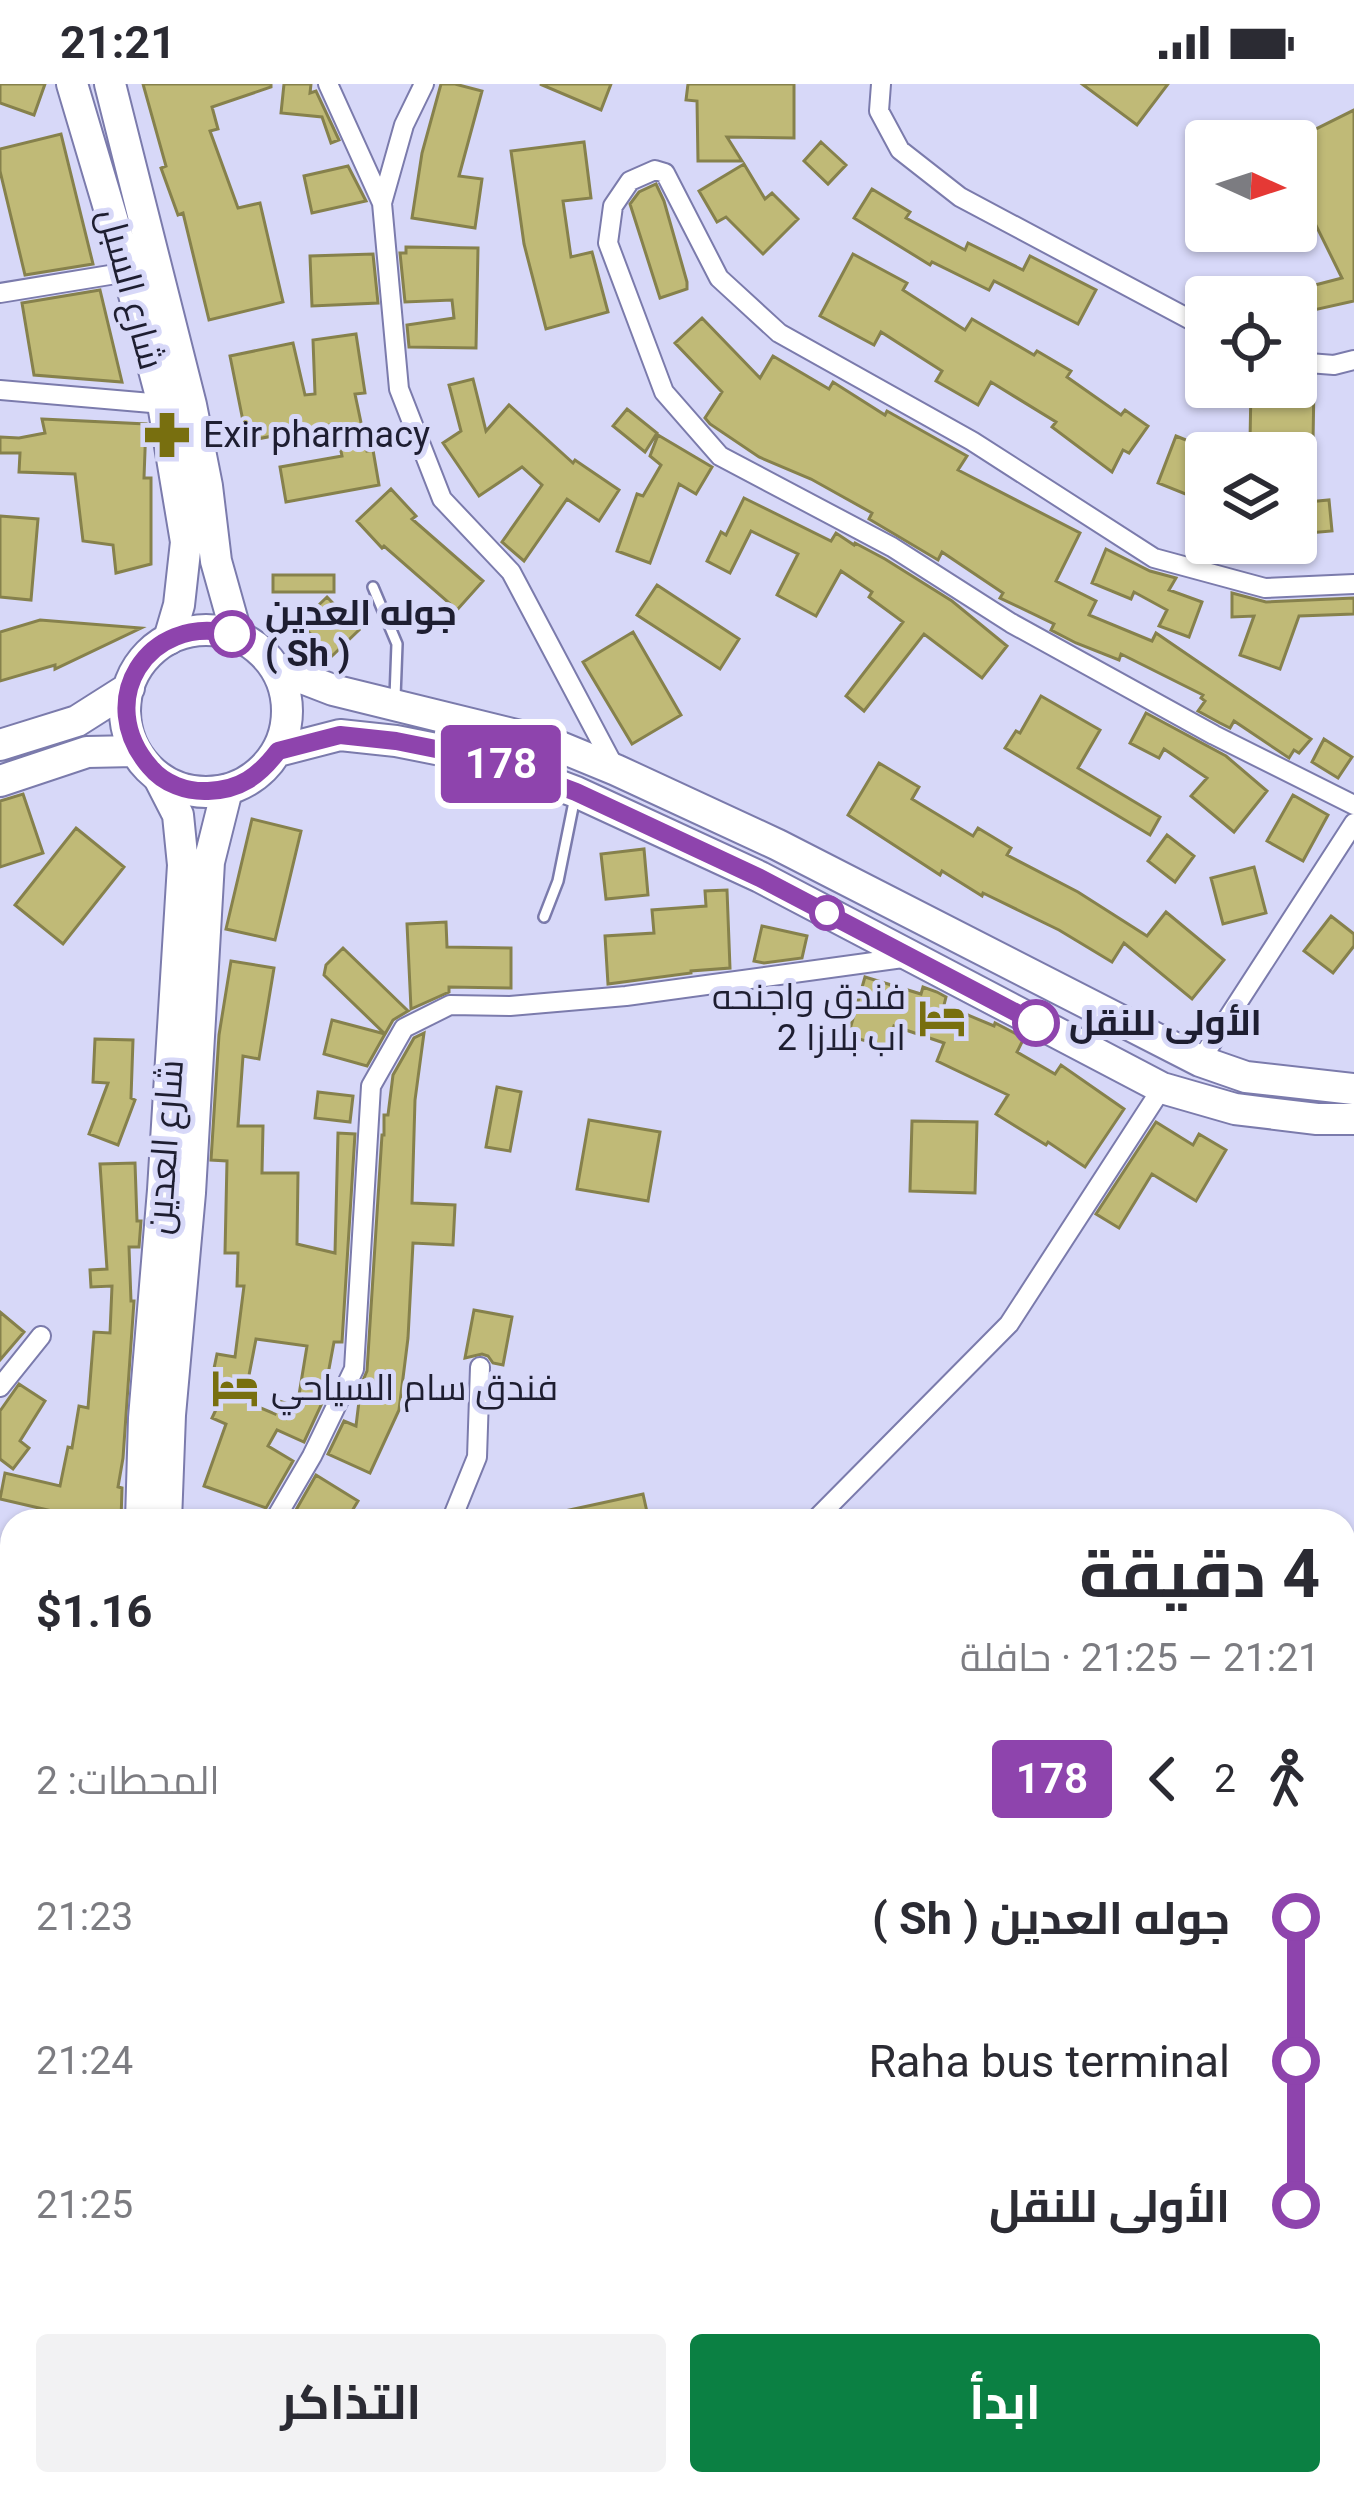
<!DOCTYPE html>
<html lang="ar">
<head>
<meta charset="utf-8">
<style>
	:root { --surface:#fff; --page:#f2f2f3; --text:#2b2b33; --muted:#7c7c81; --accent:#0b8043 }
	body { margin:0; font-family:Roboto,Cairo,sans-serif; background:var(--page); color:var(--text); direction:rtl; height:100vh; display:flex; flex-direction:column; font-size:45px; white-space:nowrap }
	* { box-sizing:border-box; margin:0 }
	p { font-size:39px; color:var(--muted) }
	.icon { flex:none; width:66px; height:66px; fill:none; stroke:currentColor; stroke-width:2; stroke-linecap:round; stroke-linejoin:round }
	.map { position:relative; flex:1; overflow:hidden; direction:ltr }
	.side { position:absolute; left:0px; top:1425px; width:1356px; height:987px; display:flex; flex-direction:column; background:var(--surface); border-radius:36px 36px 0 0; box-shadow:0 3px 9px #0004; direction:rtl }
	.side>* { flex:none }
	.badge { padding:0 24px; border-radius:9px; font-size:42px; line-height:78px }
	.needle { width:78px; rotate:93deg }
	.controls { position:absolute; left:1185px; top:36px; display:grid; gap:24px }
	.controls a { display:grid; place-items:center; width:132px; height:132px; border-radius:12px; background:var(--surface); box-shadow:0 3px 9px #0004; font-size:60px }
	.map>.badge { position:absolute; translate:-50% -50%; box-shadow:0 0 0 6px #fff }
	.legs { display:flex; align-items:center; gap:18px; height:132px; padding:0 36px; font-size:39px }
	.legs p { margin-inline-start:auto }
	.headline { display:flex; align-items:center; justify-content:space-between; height:204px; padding:0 36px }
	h1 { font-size:66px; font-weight:700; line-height:90px }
	.action { display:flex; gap:24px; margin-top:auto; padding:24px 36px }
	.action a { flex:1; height:138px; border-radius:12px; background:var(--accent); color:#fff; font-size:48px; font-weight:700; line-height:138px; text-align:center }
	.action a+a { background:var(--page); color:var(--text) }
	ul { padding:0 36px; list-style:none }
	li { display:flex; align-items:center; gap:42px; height:144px; font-size:45px }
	li i { display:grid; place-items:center; width:18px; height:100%; margin:0 15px; background:currentColor }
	li i::after { content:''; width:30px; height:30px; margin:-15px; border:9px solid; border-radius:50%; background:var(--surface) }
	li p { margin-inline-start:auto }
	li:first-child i { background:linear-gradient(#0000 50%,currentColor 0) }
	li:last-child i { background:linear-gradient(currentColor 50%,#0000 0) }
	.status { display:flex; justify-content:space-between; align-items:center; height:84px; padding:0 60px; background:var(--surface); direction:ltr }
	.status svg { height:33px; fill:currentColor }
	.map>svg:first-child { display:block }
	.building { fill:#c0ba77; stroke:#86814c; stroke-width:3; fill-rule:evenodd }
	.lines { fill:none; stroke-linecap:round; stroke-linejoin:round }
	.service-casing { stroke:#7b7bac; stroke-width:14 }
	.minor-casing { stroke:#7b7bac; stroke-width:22 }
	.primary-casing { stroke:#7b7bac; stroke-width:34 }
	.trunk-casing { stroke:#7b7bac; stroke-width:34 }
	.service { stroke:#fff; stroke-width:9 }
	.minor { stroke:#fff; stroke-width:18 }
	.primary { stroke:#fff; stroke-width:30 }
	.trunk { stroke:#fff; stroke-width:30 }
	.line-1-casing { stroke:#fff; stroke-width:27 }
	.line-1 { stroke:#8e44ad; stroke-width:18 }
	.stop-1-dot { fill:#fff; stroke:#8e44ad; stroke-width:6 }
	.labels { text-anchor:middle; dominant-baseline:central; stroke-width:10; stroke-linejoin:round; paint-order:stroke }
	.street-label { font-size:36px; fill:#1e1e31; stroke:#d7d8f8 }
	.poi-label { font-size:36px; fill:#1e1e31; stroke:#d7d8f8; text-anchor:start }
	.stop-label { font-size:36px; font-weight:bold; fill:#1e1e31; stroke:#d7d8f8; text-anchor:start }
</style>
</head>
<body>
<div class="status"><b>21:21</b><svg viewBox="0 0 49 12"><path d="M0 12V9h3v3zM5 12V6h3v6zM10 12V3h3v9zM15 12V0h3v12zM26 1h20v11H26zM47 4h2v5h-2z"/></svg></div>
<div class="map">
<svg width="1354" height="2410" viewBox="0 0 1354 2410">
	<rect width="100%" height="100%" fill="#d7d8f8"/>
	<path class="building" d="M0 0H45L34 31 0 19Z
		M143 0H271V3L212 23 218 45 210 47 238 124 260 119 283 218 209 236 183 129 178 131 161 84 166 82Z
		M284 0H311L310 9 316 7 339 56 331 59 322 33 281 29Z
		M441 0H455L482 7 459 92 482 95 475 144 412 134 422 69Z
		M540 0H611L601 26Z
		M688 0H794V54L727 53 742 77H698L697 17 686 16Z
		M1082 0H1168L1137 41Z
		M1354 26V217L1296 230V206L1342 194 1296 101V55Z
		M61 50 93 180 25 191 0 87V65Z
		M584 58 591 114 563 117 571 173 592 168 608 228 546 245 524 160 511 67Z
		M821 58 846 81 828 100 804 77Z
		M744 80 765 115 772 109 798 135 763 170 726 133 717 138 699 107Z
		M348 82 366 117 312 129 304 92Z
		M656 100 664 117 687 198V205L660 214 630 120 639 108Z
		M872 105 910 128 906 134 965 166 968 159 1023 186 1030 172 1096 206 1078 240 994 197 989 206 932 178 930 181 854 134Z
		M406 163 478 164 476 264 409 263 407 241 454 234 452 216 405 218 400 169H406Z
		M373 170 378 219 312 222 310 172Z
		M853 170 907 199 903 206 965 246 972 235 1034 271 1037 267 1071 287 1067 293 1121 331 1125 326 1148 342 1129 369 1123 366 1112 388 1052 343 1056 338 991 298 978 321 936 297 942 287 881 248 874 261 820 232Z
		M100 206 122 298 34 291 22 219Z
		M702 234 760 294 773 272 829 305 833 298 885 331 887 327 967 372 958 386 1080 449 1056 497 1096 517 1089 531 1152 557 1156 549 1311 655 1299 669 1294 666 1289 674 1234 637 1230 644 1220 639 1198 627 1205 617 1201 614 1203 611 1121 570 1119 576 1076 559 1051 546 1054 540 1000 514 1003 509 942 468 938 476 869 435 872 429 811 395 759 373 710 340 705 334 722 308 675 259Z
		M356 250 365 309 355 310 367 367 373 366 379 401 286 418 280 383 342 372 335 340 247 357 230 272 293 259 305 311 315 310 313 256Z
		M473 295 486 347 509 321 573 379 575 376 619 406 599 437 567 415 524 477 502 458 542 401 522 383 479 412 443 359 461 347 449 301Z
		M1296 298H1314L1313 359 1250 358 1251 303H1296Z
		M627 325 657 349 645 368 613 342Z
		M42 335 146 340 144 394H151V480L116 489 113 461 83 457 75 390 19 388 20 369H0V353L19 354 45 349Z
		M658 351 712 383 696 410 679 400 650 479 617 467 637 410 643 412 661 381 650 372Z
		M1176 352 1211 366 1206 369V379L1193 413 1158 399Z
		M391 405 416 432 412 435 483 497 457 526 384 462 382 464 357 437Z
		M744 414 831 457 836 449 854 461 855 459 885 475 952 517 1007 562 982 594 924 550 864 627 846 612 903 538 869 513 872 508 841 487 816 532 777 511 798 470 751 447 730 489 707 477 721 448 726 451Z
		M1329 416 1332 447 1296 450V419Z
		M0 432 38 435 31 516 0 513Z
		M1106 465 1150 487 1176 494 1169 506 1202 518 1189 553 1159 542 1167 526 1134 508 1131 515 1092 499Z
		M273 491H334V508H273Z
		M657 501 739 555 720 585 637 531Z
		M1232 509 1266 518 1354 514V530L1299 532 1280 585 1240 571 1254 532 1232 533Z
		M327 513 359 546 332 572 300 539Z
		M40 536 141 544 55 585V581L0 597V548Z
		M633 548 681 631 632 660 583 578Z
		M1041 612 1100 646 1078 684 1160 733 1150 751 1005 664 1016 647 1020 649Z
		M1146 629 1226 672 1267 707 1234 748 1191 712 1207 694 1164 665 1159 674 1130 659Z
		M1324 655 1352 673 1338 694 1312 678Z
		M879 679 919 703 912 715 973 752 978 744 1011 764 1007 771 1078 808 1147 852 1166 828 1224 876 1192 915 1124 859 1112 878 1059 846 983 809 982 812 942 787 940 791 848 731Z
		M23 710 43 769 0 783V717Z
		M1293 711 1328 731 1303 777 1267 757Z
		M252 735 301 747 275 856 226 845Z
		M76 744 124 783 63 860 15 821Z
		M1167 751 1194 772 1175 798 1148 777Z
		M644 765 648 811 606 815 601 770Z
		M1254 783 1266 829 1223 840 1211 794Z
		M727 806 730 884 691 887V889L608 900 605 852 654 849 652 826 706 822 705 807Z
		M1331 832 1354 850V862L1333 889 1304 867Z
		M446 838 447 863 511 864V904L449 903V908L411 925 407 840Z
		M762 842 807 852 802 874 764 879 754 877Z
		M343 864 408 927 393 936 385 950 324 891 326 881Z
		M231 877 274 884 259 975 243 972 238 1042H263L262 1089H298L297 1160 335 1169 338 1049 355 1050 342 1258H334L323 1317 304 1358 277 1346 268 1362 293 1377 266 1424 204 1402 226 1340 212 1334 227 1302 211 1299 217 1270 235 1273 244 1202H237L238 1169H225L227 1077 211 1076 219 951ZM256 1255 307 1262 297 1323 279 1317 275 1330 244 1317Z
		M865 893 921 910 923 903 937 908 946 913 944 921 994 942 995 939 1024 954 1017 968 1055 990 1061 981 1124 1025 1085 1083 1048 1058 1046 1061 996 1030 1008 1011 937 977 944 959 894 942 888 963 848 952Z
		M332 936 385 950 367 982 324 970Z
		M424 949 415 1016 412 1119 455 1121 453 1161 413 1159 408 1254 399 1326 370 1389 328 1370 344 1337 356 1342 361 1301 367 1287 382 1051H384V1031H388L393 991 414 954Z
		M95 955 133 956 131 1014 135 1016 118 1061 89 1050 108 999 93 998Z
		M497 1003 521 1008 510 1067 486 1063Z
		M318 1008 353 1012 350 1038 315 1034Z
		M589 1036 660 1048 648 1117 577 1105Z
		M912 1037 977 1038 975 1109 910 1107Z
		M1156 1038 1193 1061 1199 1050 1226 1066 1196 1117 1152 1090 1119 1144 1096 1130Z
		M135 1079 137 1137H141L139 1163H129L131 1217H134L123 1374 118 1403 122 1404 121 1437H104L65 1427V1430L0 1415 5 1389 60 1402 68 1363 72 1364 79 1322 88 1324 94 1248 110 1249 112 1202 91 1203 90 1186 107 1185 100 1080Z
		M474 1226 512 1233 503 1281 493 1279 488 1272 482 1270 465 1274Z
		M0 1228 24 1248 0 1276Z
		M19 1300 45 1317 20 1357 29 1364 13 1385 0 1375V1327Z
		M316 1391 358 1417 346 1437H304L292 1433Z
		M643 1410 649 1437H551V1430Z"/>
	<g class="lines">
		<defs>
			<path id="service" d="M373 503 397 560 395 613
				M544 833 558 797 575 713"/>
			<path id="minor" d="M328 0 382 119 399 305 442 415 511 488 616 686
				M881 0 879 27 900 66 960 113 1206 244
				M382 119 404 41 424 0
				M0 209 128 188
				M1296 278 1334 281 1354 276
				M0 306 163 320
				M1354 500 1265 504 1154 474 972 357 779 249 719 194 665 89 655 86 630 97 613 122 608 159 664 308 720 372 892 463 1011 539 1214 651 1354 721
				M1200 977 1354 739
				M0 1303 41 1252
				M274 1437 312 1372 354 1285 371 1002 404 944 450 921 510 922 626 912 910 873
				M451 1437 477 1373 480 1283
				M814 1437 1009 1240 1162 1004
				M8 1529 12 1560
				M0 1767 12 1734
				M0 1825 10 1840 8 1850 0 1861
				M3 2134 12 2105
				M1344 2331 1354 2337
				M890 2400 894 2410
				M1221 2400 1246 2410
				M102 2410 104 2400"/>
			<path id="primary" d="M72 0 128 188 163 320 186 458 179 521 169 555
				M110 0 191 321 207 402 216 477 237 552
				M141 1437 144 1334 163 1106 183 781 178 731 159 694
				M166 1437 170 1331 190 1109 209 778 227 706
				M434 2400 436 2410
				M471 2400 473 2410"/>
			<path id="trunk" d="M125 627a81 81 0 1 1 162 0a81 81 0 1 1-162 0Z
				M276 584 333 606 553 660 616 686 778 761 1200 977 1246 993 1354 1005
				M0 661 77 637 129 604
				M278 667 340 651 396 657 491 676 576 708 760 793 1162 1004 1235 1025 1317 1035H1354
				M0 697 87 668 135 667"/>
		</defs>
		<use href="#service" class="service-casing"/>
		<use href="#minor" class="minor-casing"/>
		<use href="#primary" class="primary-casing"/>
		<use href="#trunk" class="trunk-casing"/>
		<use href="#service" class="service"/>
		<use href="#minor" class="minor"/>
		<use href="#primary" class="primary"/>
		<use href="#trunk" class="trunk"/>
	</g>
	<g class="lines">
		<defs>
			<path id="line-1" d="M232 550C147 529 93 618 150 683 164 700 187 708 208 707 240 706 259 692 278 667L340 651 396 657 491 676 576 708 760 794 1036 939"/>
		</defs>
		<use href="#line-1" class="line-1-casing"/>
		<use href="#line-1" class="line-1"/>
	</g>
	<defs>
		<symbol id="pharmacy-bare" viewBox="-9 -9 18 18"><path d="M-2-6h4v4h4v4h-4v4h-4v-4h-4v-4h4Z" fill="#786f0f" stroke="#d7d8f8" stroke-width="2.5" paint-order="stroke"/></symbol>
		<symbol id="hotel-bare" viewBox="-9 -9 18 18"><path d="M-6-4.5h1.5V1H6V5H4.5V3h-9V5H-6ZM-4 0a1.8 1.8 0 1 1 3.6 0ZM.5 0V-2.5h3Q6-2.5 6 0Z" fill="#786f0f" stroke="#d7d8f8" stroke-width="2.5" paint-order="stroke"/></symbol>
	</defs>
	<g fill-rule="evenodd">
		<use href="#pharmacy-bare" x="134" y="318" width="66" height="66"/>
		<use href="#hotel-bare" x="909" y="901" width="66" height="66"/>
		<use href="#hotel-bare" x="202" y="1271" width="66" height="66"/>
	</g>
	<g class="stop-1-dot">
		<circle cx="232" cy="550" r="21"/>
		<circle cx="827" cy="829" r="15"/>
		<circle cx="1036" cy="939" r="21"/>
	</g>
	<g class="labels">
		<g class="street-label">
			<text transform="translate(131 205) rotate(75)">شارع السبل</text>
			<text transform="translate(165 1063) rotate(-86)">شارع العدين</text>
		</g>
		<g class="poi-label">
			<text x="203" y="351">Exir pharmacy</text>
			<text x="906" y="913" text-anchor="end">فندق واجنحه<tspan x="906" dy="41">اب بلازا 2</tspan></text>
			<text x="271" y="1304">فندق سام السياحي</text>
		</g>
		<g class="stop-label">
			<text x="265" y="529">جوله العدين<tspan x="265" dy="41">( Sh )</tspan></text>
			<text x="1069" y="939">الأولى للنقل</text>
		</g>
	</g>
</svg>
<div class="controls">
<a><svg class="needle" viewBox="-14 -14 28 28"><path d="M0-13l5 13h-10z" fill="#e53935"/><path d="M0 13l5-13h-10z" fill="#7c7c81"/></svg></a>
<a><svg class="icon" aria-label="locate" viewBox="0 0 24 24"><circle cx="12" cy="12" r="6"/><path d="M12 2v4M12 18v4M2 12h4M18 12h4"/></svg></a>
<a><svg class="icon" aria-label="layers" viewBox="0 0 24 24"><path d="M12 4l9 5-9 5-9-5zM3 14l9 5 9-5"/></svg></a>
</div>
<b class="badge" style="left:501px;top:680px;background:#8e44ad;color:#fff">178</b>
<section class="side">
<div class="headline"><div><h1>4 دقيقة</h1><p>21:21 – 21:25 · حافلة</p></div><b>$1.16</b></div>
<div class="legs"><svg class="icon" aria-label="walk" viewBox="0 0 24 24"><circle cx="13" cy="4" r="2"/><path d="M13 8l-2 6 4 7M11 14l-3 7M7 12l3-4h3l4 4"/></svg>2<svg class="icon" aria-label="back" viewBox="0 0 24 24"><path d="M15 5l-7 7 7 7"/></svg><b class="badge" style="background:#8e44ad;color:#fff">178</b><p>المحطات: 2</p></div>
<ul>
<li><i style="color:#8e44ad"></i><b>جوله العدين ( Sh )</b><p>21:23</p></li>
<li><i style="color:#8e44ad"></i><span>Raha bus terminal</span><p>21:24</p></li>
<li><i style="color:#8e44ad"></i><b>الأولى للنقل</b><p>21:25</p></li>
</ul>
<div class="action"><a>ابدأ</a><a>التذاكر</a></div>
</section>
</div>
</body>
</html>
